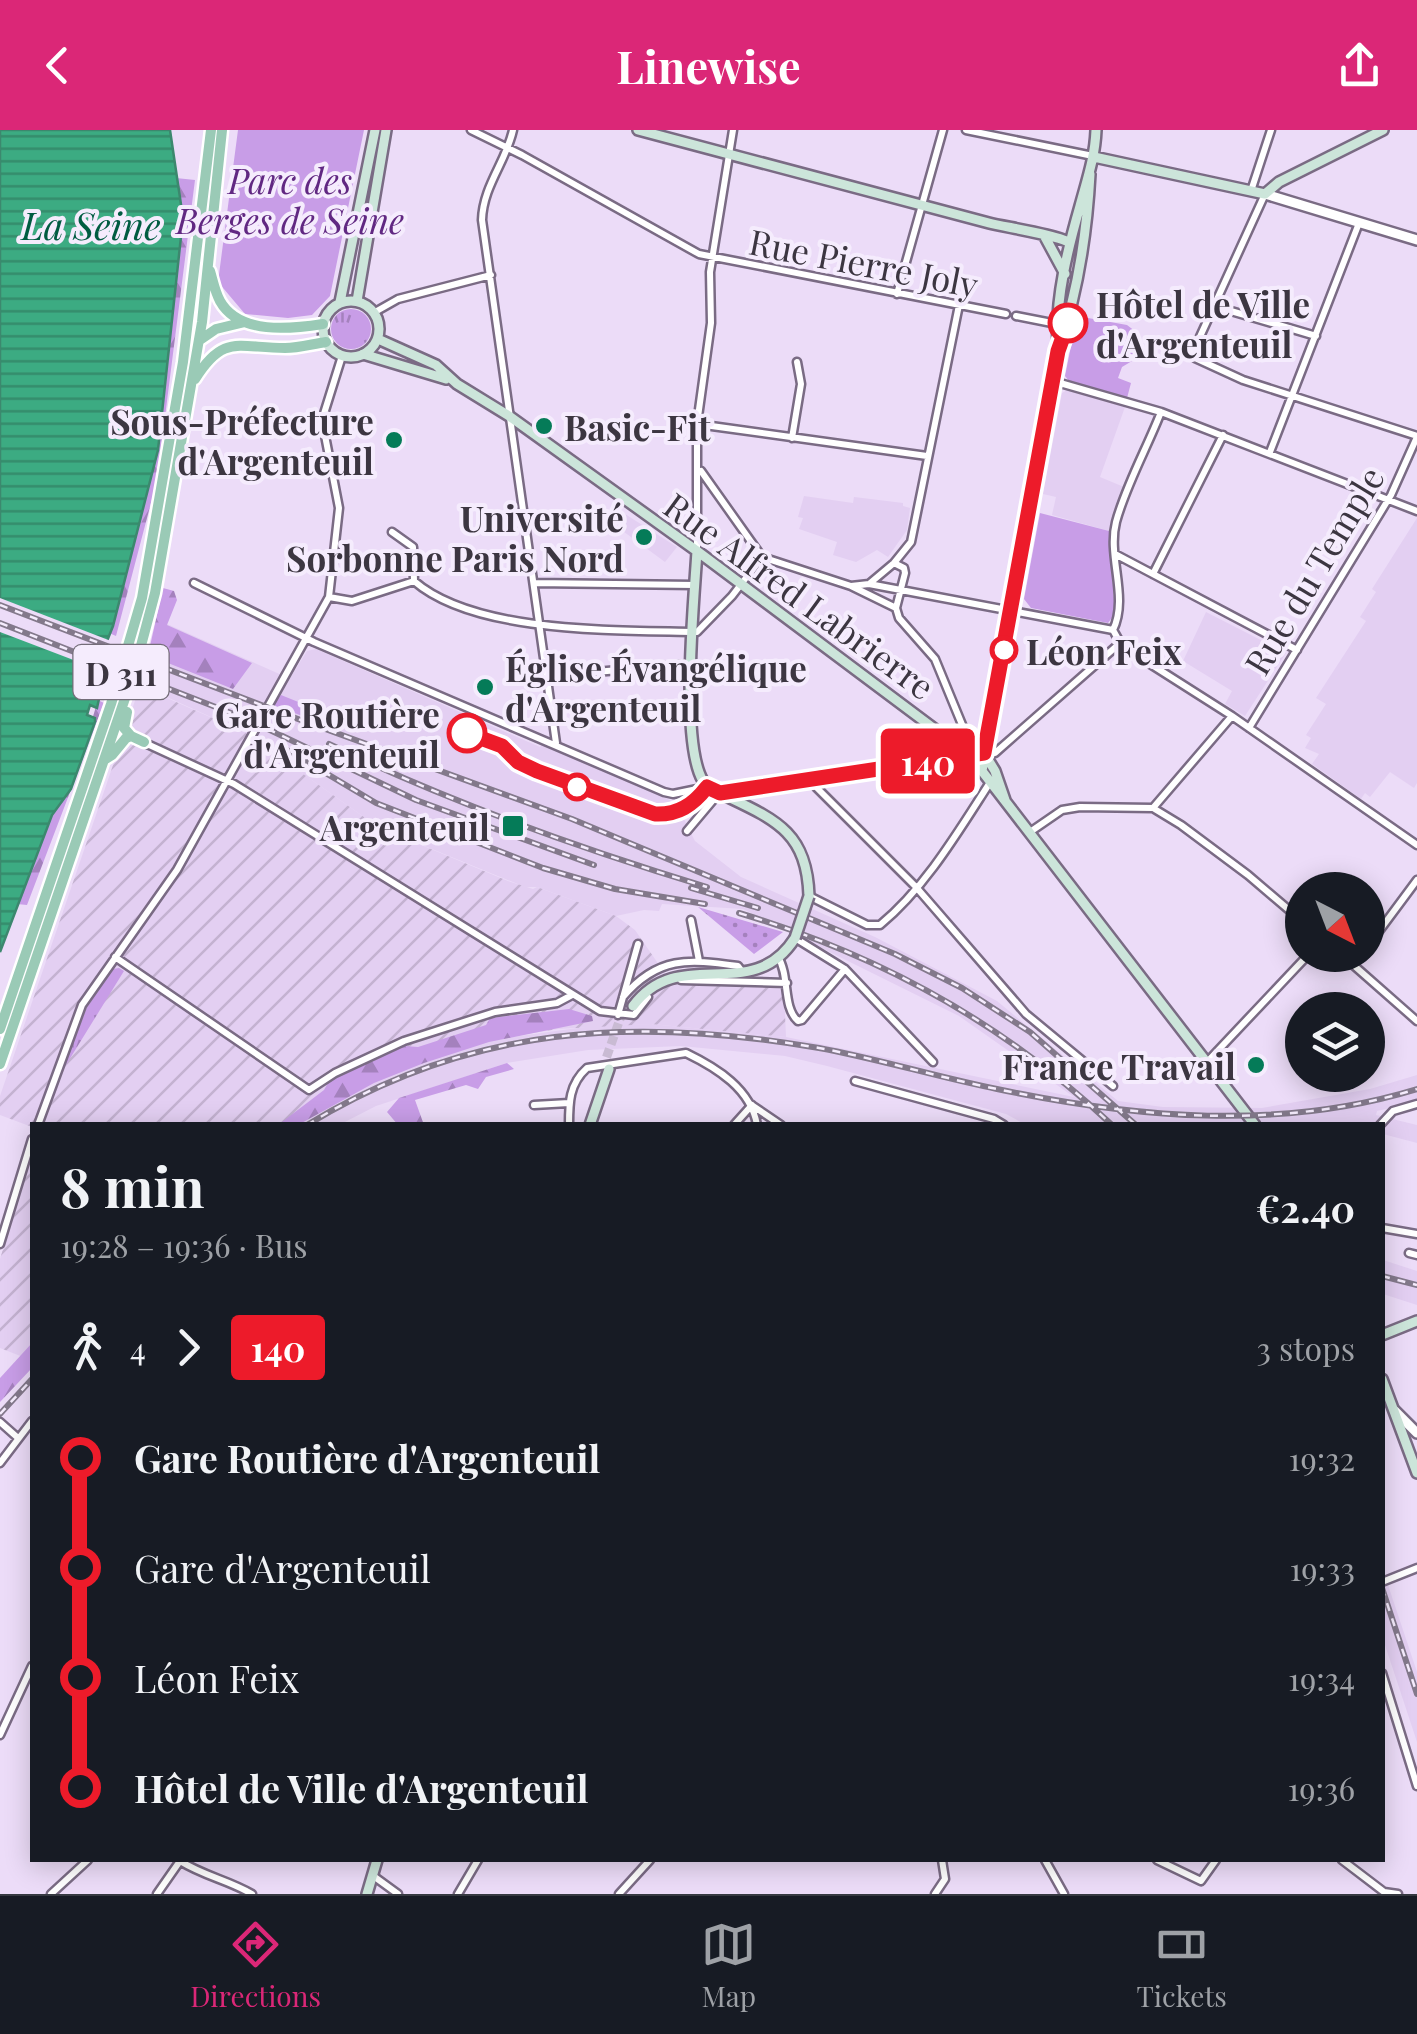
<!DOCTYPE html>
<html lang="en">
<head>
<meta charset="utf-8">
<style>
	:root { --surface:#171b24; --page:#20242c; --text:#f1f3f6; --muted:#9ea1a6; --line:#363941; --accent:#db2777 }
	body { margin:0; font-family:"Playfair Display",serif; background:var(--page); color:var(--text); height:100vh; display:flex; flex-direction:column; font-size:38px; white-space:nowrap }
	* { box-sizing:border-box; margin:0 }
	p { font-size:32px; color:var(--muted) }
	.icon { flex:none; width:55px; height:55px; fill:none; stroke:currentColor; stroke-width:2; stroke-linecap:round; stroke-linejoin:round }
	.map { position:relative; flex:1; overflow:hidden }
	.details { position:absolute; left:30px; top:992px; width:1355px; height:740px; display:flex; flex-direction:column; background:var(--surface); border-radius:0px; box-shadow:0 5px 25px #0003 }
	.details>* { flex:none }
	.badge { padding:0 20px; border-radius:8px; font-size:35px; line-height:65px }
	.needle { width:65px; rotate:138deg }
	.tools { position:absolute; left:1285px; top:742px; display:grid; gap:20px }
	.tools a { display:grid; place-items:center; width:100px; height:100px; border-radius:50%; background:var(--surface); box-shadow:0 5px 25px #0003; font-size:50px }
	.map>.badge { position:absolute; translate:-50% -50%; box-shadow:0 0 0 5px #fff }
	.legs { display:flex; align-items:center; gap:15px; height:110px; padding:0 30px; font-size:32px }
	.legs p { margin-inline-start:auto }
	.headline { display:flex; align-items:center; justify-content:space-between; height:170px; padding:0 30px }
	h1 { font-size:55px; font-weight:700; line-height:75px }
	ul { padding:0 30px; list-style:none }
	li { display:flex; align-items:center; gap:35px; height:110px; font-size:38px }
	li i { display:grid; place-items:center; width:15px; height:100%; margin:0 12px; background:currentColor }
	li i::after { content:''; width:25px; height:25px; margin:-12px; border:8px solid; border-radius:50%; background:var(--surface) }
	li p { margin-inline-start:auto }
	li:first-child i { background:linear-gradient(#0000 50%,currentColor 0) }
	li:last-child i { background:linear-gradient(currentColor 50%,#0000 0) }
	header { display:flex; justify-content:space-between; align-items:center; height:130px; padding:0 30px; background:var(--accent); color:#fff; font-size:45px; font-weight:700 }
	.menu { display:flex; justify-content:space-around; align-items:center; height:140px; border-top:2px solid var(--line); background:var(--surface); font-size:28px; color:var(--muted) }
	.menu a { display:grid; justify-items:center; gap:5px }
	.menu .selected { color:var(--accent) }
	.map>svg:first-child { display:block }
	.built { fill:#e3cff2 }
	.industrial { fill:url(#industrial-furrows) }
	.grass { fill:url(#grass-tufts) }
	.forest { fill:url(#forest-firs) }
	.park { fill:#c89de7 }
	.garden { fill:url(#garden-dots) }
	.water { fill:url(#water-rules); stroke:#3c886e; stroke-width:2.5 }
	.pier { fill:#ecdcf8 }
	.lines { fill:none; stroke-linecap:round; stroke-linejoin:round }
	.secondary-tunnel { stroke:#c9bbd3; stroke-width:9; stroke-dasharray:9 4.5; stroke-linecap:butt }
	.minor-casing { stroke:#7a6b84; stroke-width:11 }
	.tertiary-casing { stroke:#7a6b84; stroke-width:14 }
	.secondary-casing { stroke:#7a6b84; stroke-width:14 }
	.primary-casing { stroke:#fff; stroke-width:15 }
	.minor { stroke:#fff; stroke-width:6 }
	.tertiary { stroke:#fff; stroke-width:9 }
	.secondary { stroke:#cce5da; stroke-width:9 }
	.primary { stroke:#9acab6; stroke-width:10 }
	.rail-casing { stroke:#83798b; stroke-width:6 }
	.rail { stroke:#f5ecfd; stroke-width:2.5; stroke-dasharray:8; stroke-linecap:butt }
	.secondary-bridge-casing { stroke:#7a6b84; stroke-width:14; stroke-linecap:butt }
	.secondary-bridge { stroke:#cce5da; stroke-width:9 }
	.line-1-casing { stroke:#fff; stroke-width:22 }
	.line-1 { stroke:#ed1b2a; stroke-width:15 }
	.stop-1-dot { fill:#fff; stroke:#ed1b2a; stroke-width:5 }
	.poi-dot { fill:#057b58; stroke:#f5ecfd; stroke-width:4 }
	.labels { text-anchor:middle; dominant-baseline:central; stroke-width:8; stroke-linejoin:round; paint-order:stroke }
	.shield { fill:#f5ecfd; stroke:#746d79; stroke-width:2.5 }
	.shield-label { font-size:32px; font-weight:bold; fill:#3c3641 }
	.park-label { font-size:35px; font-style:italic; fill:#612882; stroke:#f5ecfd }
	.street-label { font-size:35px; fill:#3c3641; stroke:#f5ecfd }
	.stop-label { font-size:35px; font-weight:bold; fill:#3c3641; stroke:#f5ecfd; text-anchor:start }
	.poi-label { font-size:35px; font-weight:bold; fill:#3c3641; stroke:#f5ecfd; text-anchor:end }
	.water-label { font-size:38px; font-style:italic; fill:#005c41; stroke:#f5ecfd }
</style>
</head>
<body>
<header><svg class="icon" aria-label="back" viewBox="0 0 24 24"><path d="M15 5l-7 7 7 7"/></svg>Linewise<svg class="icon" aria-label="share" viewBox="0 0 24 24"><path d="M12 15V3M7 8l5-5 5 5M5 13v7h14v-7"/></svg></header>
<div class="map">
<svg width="1417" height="1764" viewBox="0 0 1417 1764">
	<defs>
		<pattern id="industrial-furrows" width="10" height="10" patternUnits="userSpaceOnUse" patternTransform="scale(2.5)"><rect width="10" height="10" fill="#e3cff2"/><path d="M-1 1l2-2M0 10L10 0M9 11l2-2" fill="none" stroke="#c4b2d1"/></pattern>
		<pattern id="grass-tufts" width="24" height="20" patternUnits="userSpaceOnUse" patternTransform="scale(2.5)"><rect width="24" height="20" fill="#c89de7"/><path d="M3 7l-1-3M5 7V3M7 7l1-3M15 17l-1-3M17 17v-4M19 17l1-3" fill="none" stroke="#a481bd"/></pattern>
		<pattern id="forest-firs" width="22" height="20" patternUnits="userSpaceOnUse" patternTransform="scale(2.5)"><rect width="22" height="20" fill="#c89de7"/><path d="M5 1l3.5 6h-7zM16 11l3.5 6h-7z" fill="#a481bd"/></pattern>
		<pattern id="garden-dots" width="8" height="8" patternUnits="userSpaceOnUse" patternTransform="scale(2.5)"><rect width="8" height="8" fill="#c89de7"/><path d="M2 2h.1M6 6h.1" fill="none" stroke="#a481bd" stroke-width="1.8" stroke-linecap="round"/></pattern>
		<pattern id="water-rules" width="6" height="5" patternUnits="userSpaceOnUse" patternTransform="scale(2.5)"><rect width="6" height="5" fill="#3cab82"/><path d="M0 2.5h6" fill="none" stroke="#348c6c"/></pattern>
	</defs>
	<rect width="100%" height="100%" fill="#ecdcf8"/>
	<path class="built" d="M1067 260 1125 277 1100 347 1124 357 1109 401 1052 385 1056 367 1043 364 1062 263Z
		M804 366 853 373 854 367 903 373V376L910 378 907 400 888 427 877 420 856 432 833 425 837 412 799 399 803 388 798 387Z
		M625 384 677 417 665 432 616 396Z
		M1417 388V653L1414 658 1390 642 1370 667 1365 663 1361 669 1312 634 1319 624 1305 618 1311 608 1306 605 1326 574 1316 568 1366 491 1360 487 1376 462 1372 459Z
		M1206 482 1286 523 1245 586 1225 574 1232 561 1183 531Z
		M167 494 284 546 275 561 280 564 307 521 316 519 540 617 542 613 572 625 676 673 695 711 741 747 875 807 997 871 1118 971 1163 977 1262 978 1370 959 1417 945V972L1377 981 1376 985 1417 995V1013L1383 1004 1382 995H1026L1006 984 827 936 785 926 681 916 588 920 507 933 376 976 339 995H292L365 951 489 910 600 895 651 894 786 907 1074 967 959 886 743 779 662 774 659 781 644 780 616 786 537 757H525L378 697 244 602 149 559 161 530Z
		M1383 1130 1417 1141V1175L1383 1164Z
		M1382 1437 1417 1542V1612L1383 1509Z"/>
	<path class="industrial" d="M140 556 244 602 378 697 508 751 533 759 537 757 616 786 635 800 666 845 784 859 786 907 651 894 558 899 489 910 365 951 292 995 32 997 0 985V966Z
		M32 1022V1225L28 1229 0 1218V1129Z"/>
	<path class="grass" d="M331 199a20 20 0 1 1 40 0a20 20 0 1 1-40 0Z
		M281 565 343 590 340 600 273 575Z
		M119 838 124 841 61 943 87 877 113 839Z"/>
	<path class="forest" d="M176 48 195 50 157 350 116 506 109 503 158 320 183 88Z
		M163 458 174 461 177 470 167 495 252 533 233 559 148 525Z
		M98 570 104 573 27 775 17 774 52 685 71 659Z
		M569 879 592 886 593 891 489 912 424 933 374 953 298 995H278L324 960 329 951 405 916 418 917 486 895 490 888Z
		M507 933 514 939 486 947 478 959 466 955 415 970 424 995H398L387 982 399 968Z
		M32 1213V1238L0 1272V1248Z"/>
	<path class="park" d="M238 0H364L330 166 312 185 288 188 245 184 218 152Z
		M1077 186 1127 195 1140 205 1132 213 1137 220 1132 231 1122 237 1118 248 1131 253 1127 268 1069 251 1065 246Z
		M1040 383 1109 401 1115 484 1108 493 1031 478 1024 469Z"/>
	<path class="garden" d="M698 777 783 802 754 824Z"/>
	<path class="water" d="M0 0H170L183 88 158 320 113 496 99 531 102 555 97 578 90 575 87 585 95 588V592L71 659 52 685 0 822Z"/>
	<path class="pier" d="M0 468 111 511 105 542 0 502Z"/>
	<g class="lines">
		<path class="secondary-tunnel" d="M602 940 620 889 629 874"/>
		<defs>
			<path id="minor" d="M471 0 522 25 699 124 1006 184
				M513 0C506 32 483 56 482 90L556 613
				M966 0 1093 26
				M1251 61 1271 0
				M1265 64 1193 222 1195 228 1243 250 1417 306
				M897 164 943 0
				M1214 176 1316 206
				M375 182 398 169 491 145
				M1016 186 1057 194
				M1053 251 1161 282 1417 381
				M697 294 927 326
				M792 308 801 254 797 232
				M1270 322 1359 93
				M701 341 762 427 851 456 896 478
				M392 402 413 417 414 451
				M697 420V294L711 193 710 142 733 0
				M1115 424 1297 520
				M894 433 904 438 905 443 896 478 899 488 935 529 963 597 984 623H995L1119 514
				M1153 444 1223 305
				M194 453 314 512 664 662 673 664 707 657
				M534 453 695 455
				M869 454 894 433 911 412 959 175
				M851 456 869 454 1113 500
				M329 467 352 471 414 451C475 504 617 500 697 502L732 466 762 427
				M1113 500 1122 516 1232 586 1417 715
				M1113 500C1129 467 1107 427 1116 392 1126 355 1147 318 1161 282
				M547 546 691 534
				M1249 598 1391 365 1417 307
				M145 613 234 654 600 881 634 885 648 867
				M815 648 816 657 916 757 1026 884 1113 956
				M1153 678 1232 586
				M687 701 719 663
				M1030 702 1062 680 1080 677 1153 678 1181 695 1248 745 1302 791
				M809 766 867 795H880C925 758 958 702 989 654
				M691 790 699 831
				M1368 816 1417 750
				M1342 825 1417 891
				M115 827 309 960 335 943 404 911 495 882 557 873 572 865
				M778 827C790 846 782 877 798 891L802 890 845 839 795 808
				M845 839 933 932
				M681 850 787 853
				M623 867C658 826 688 829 738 836L741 840
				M618 885 638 814
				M1208 931 1308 825
				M855 951 994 989 1004 995
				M534 975 569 973
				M753 976 781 995
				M38 995 82 875 177 740 329 467 339 378 322 290 342 226
				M569 995C569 973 569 954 587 938L686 923C717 938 751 959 757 995
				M734 995 752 975
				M1380 995 1393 981 1417 974
				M1382 1098 1417 1104
				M0 1114 32 1009
				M1409 1123 1417 1125
				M0 1292 18 1308
				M0 1333 32 1291
				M1382 1452 1417 1438
				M1382 1543 1417 1656
				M0 1605 32 1536
				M1045 1730 1064 1764
				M1157 1730 1201 1751 1216 1730
				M1342 1730 1384 1762 1398 1764
				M180 1731C204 1746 228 1750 252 1764
				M372 1745 398 1764
				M51 1764 88 1730
				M157 1764 180 1731
				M458 1764 478 1730
				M619 1764 650 1730
				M935 1764 945 1749 942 1730"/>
			<path id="tertiary" d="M1265 64 1417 110
				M1395 1281 1417 1303"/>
			<path id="secondary" d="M638 0 989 93C1005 97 1062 106 1070 113
				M1094 27 1265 64 1279 52 1383 0
				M1090 44C1087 102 1077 165 1058 221L982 641 1255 995
				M1045 107 1065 144
				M323 199a28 28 0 1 1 56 0a28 28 0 1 1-56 0Z
				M357 171 386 0
				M340 172 375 0
				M378 209 436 235 457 254 509 286 697 421 944 606 949 628
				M1058 213C1055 169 1068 118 1080 76 1087 50 1095 27 1096 0
				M363 224 446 249
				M697 421C694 471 680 612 703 651 708 661 719 663 728 667 779 691 807 705 809 766
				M984 623 995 641 1005 670
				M722 663 984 623
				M633 876C680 813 752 876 795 808
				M590 995 609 939
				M1382 1205 1417 1191
				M1382 1249 1417 1343
				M367 1764 377 1730"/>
			<path id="primary" d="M210 141C213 151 215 162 220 171 239 205 291 199 323 194
				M200 210 216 199 245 192
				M195 249C224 203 238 218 285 218 299 218 312 214 326 212
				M127 582 124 598 131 606 144 612
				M104 630 112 625 126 608 131 606
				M0 899 111 574 142 468 183 232 211 0
				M0 934 134 542 155 463 202 192 222 0"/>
		</defs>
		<use href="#minor" class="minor-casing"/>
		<use href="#tertiary" class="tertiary-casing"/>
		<use href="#secondary" class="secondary-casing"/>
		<use href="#primary" class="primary-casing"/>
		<use href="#minor" class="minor"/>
		<use href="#tertiary" class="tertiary"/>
		<use href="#secondary" class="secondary"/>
		<use href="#primary" class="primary"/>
		<defs>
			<path id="rail" d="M0 475 298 589 572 689 895 824 962 858 1030 902 1136 995
				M0 493 249 590 416 670 594 735
				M329 614C450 672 578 718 707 757
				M282 617 376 673 543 738 615 759 705 774
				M691 758 758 778
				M739 783C880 825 1005 894 1112 995
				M307 995C470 895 634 886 819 918 879 929 937 947 997 959 1135 988 1280 1001 1417 959
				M1382 1146 1417 1155
				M0 1284 32 1249
				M1382 1458 1417 1564"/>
		</defs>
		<use href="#rail" class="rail-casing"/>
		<use href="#rail" class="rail"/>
		<defs>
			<path id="secondary-bridge" d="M795 808 809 766"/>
		</defs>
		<use href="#secondary-bridge" class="secondary-bridge-casing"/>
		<use href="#secondary-bridge" class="secondary-bridge"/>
	</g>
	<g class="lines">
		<defs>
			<path id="line-1" d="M467 603 502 616 518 632 537 641 655 684C678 685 693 675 707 657L720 663 984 623 1058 221 1068 193"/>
		</defs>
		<use href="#line-1" class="line-1-casing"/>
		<use href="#line-1" class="line-1"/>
	</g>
	<g class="stop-1-dot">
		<circle cx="1068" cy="193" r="18"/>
		<circle cx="1004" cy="520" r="12"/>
		<circle cx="467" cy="603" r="18"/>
		<circle cx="577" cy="657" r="12"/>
	</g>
	<g class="poi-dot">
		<circle cx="544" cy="296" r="10"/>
		<circle cx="394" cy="310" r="10"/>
		<circle cx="644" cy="407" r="10"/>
		<circle cx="485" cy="557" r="10"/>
		<rect x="501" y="684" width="24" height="24" rx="5"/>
		<circle cx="1256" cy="935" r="10"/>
	</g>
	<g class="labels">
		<rect class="shield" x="73.5" y="515" width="95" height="54" rx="8"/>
		<g class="shield-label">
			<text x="121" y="542">D 311</text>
		</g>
		<g class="park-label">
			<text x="290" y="49">Parc des<tspan x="290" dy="40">Berges de Seine</tspan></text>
		</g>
		<g class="street-label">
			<text transform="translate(864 132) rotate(11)">Rue Pierre Joly</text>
			<text transform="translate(1313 440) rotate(-59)">Rue du Temple</text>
			<text transform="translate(800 465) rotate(36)">Rue Alfred Labrierre</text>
		</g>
		<g class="stop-label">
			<text x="1096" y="173">Hôtel de Ville<tspan x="1096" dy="40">d'Argenteuil</tspan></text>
			<text x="1026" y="520">Léon Feix</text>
			<text x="440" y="583" text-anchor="end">Gare Routière<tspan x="440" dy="40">d'Argenteuil</tspan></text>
		</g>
		<g class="poi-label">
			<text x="374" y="290">Sous-Préfecture<tspan x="374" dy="40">d'Argenteuil</tspan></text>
			<text x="564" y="296" text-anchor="start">Basic-Fit</text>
			<text x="624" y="387">Université<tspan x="624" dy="40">Sorbonne Paris Nord</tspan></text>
			<text x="505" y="537" text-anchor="start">Église Évangélique<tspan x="505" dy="40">d'Argenteuil</tspan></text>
			<text x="490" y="696">Argenteuil</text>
			<text x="1236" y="935">France Travail</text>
		</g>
		<g class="water-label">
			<text x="91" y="94">La Seine</text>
		</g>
	</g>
</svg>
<div class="tools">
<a><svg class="needle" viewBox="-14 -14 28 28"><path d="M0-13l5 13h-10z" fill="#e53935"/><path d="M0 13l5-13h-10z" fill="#9ea1a6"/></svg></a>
<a><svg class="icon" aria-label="layers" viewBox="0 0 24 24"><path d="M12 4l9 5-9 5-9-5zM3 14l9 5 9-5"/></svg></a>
</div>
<b class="badge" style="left:928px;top:631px;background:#ed1b2a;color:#fff">140</b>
<section class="details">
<div class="headline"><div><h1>8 min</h1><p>19:28 – 19:36 · Bus</p></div><b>€2.40</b></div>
<div class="legs"><svg class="icon" aria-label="walk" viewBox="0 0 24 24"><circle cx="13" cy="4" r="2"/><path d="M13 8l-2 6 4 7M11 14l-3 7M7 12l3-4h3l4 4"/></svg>4<svg class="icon" aria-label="forward" viewBox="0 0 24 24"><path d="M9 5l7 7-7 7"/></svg><b class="badge" style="background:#ed1b2a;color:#fff">140</b><p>3 stops</p></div>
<ul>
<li><i style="color:#ed1b2a"></i><b>Gare Routière d'Argenteuil</b><p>19:32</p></li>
<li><i style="color:#ed1b2a"></i><span>Gare d'Argenteuil</span><p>19:33</p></li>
<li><i style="color:#ed1b2a"></i><span>Léon Feix</span><p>19:34</p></li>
<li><i style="color:#ed1b2a"></i><b>Hôtel de Ville d'Argenteuil</b><p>19:36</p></li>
</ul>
</section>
</div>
<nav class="menu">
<a class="selected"><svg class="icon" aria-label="directions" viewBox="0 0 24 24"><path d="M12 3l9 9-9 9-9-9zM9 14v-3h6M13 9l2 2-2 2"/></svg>Directions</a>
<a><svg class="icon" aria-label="map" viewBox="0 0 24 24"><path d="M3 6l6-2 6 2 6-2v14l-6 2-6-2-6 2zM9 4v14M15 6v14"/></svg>Map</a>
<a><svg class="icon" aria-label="tickets" viewBox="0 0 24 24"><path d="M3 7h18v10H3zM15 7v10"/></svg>Tickets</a>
</nav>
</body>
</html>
